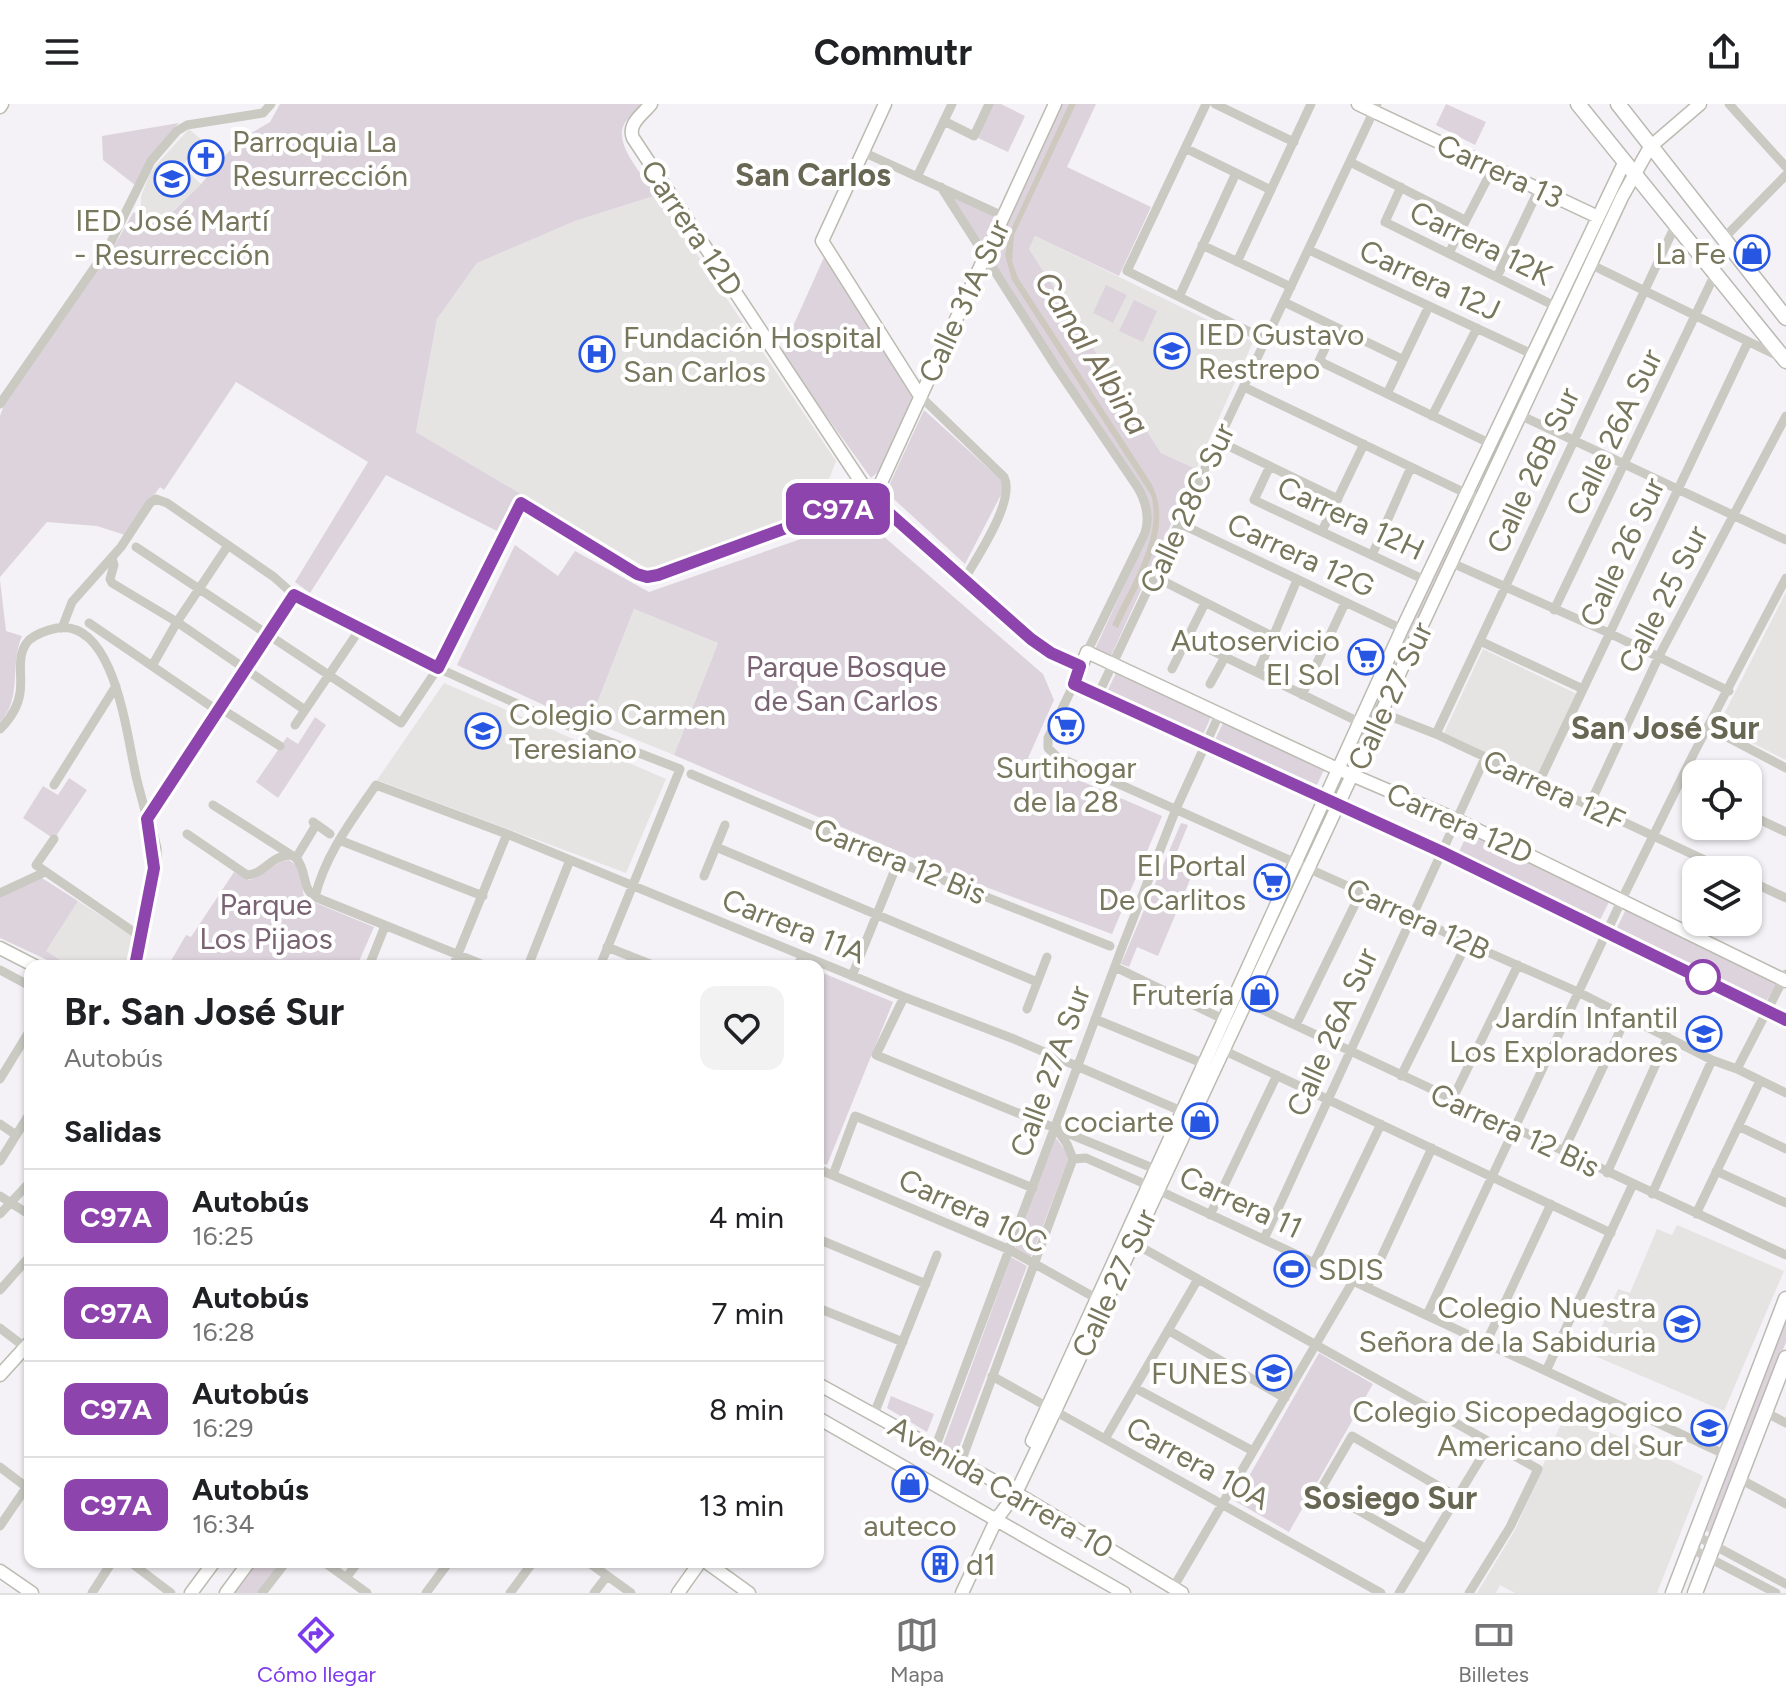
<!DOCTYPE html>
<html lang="es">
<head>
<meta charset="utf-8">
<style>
	:root { --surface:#fff; --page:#f2f2f2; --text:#202124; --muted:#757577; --line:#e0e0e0; --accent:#7c3aed }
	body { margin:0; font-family:Figtree,sans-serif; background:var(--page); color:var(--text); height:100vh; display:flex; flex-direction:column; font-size:30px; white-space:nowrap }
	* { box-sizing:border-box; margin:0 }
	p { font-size:26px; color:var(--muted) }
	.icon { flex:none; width:44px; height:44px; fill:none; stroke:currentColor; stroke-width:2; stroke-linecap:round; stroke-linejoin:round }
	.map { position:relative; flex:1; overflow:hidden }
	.side { position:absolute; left:24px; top:856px; width:800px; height:608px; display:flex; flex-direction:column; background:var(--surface); border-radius:16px; box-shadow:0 2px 6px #0004 }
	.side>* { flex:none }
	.badge { padding:0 16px; border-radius:12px; font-size:28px; line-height:52px }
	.buttons { position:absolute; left:1682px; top:656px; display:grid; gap:16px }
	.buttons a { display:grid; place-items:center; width:80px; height:80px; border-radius:16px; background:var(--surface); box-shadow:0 2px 6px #0004; font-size:40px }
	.map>.badge { position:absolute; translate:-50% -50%; box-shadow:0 0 0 4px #fff }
	h2 { padding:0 40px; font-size:30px; line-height:72px }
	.round { display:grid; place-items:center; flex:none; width:84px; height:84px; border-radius:16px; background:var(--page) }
	.head { display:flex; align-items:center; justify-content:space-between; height:136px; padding:0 40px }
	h1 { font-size:38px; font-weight:700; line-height:60px }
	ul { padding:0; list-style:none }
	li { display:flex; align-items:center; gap:24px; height:96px; padding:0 40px; border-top:2px solid var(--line) }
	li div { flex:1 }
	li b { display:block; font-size:30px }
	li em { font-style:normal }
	li .badge { min-width:88px; font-weight:700; text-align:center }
	header { display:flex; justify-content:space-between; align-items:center; height:104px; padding:0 40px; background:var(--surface); font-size:36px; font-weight:700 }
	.tab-bar { display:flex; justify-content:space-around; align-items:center; height:112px; border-top:2px solid var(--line); background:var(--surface); font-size:22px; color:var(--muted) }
	.tab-bar a { display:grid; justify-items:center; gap:4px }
	.tab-bar .selected { color:var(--accent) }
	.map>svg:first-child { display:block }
	.built { fill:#e5e4e3 }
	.green { fill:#ddd3dc }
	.water { fill:#cdc9bf }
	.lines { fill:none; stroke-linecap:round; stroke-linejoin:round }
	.secondary-casing { stroke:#bbbbb1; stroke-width:15 }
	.primary-casing { stroke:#babab2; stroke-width:17 }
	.street { stroke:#cacac3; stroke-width:9 }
	.secondary { stroke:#fff; stroke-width:12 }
	.primary { stroke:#fff; stroke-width:14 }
	.line-casing { stroke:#fff; stroke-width:18 }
	.line { stroke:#8e44ad; stroke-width:12 }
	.stop-dot { fill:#fff; stroke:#8e44ad; stroke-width:4 }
	.labels { text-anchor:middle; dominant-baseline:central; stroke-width:8; stroke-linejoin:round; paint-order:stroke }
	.poi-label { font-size:30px; fill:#78775d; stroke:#fff; text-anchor:end }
	.street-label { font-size:30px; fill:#78775d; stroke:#fff }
	.park-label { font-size:30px; fill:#7a6473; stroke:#fff }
	.neighbourhood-label { font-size:32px; font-weight:bold; fill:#686753; stroke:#fff }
	.water-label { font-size:32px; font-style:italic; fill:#79725b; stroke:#fff }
</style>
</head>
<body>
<header><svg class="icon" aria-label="menu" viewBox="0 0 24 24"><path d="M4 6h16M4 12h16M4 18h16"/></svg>Commutr<svg class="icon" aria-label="share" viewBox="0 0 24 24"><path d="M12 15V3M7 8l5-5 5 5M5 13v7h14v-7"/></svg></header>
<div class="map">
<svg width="1786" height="1489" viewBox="0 0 1786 1489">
	<rect width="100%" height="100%" fill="#f4f2f6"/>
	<path class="built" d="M189 25 203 37 182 62 201 80 156 123 141 107V93L149 71 157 60Z
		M657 91 836 357 818 404 650 466 416 328 437 215 477 159 575 117Z
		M1035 132 1253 238 1196 365 1161 349 1029 145Z
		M1786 488V656L1718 622Z
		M634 505 718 539 674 651 590 617Z
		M1483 545 1577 590 1538 674 1444 629Z
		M444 579 666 675 626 769 377 676Z
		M78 797 132 832 125 862H69L45 848Z
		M1677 1121 1784 1167 1724 1307 1590 1250 1618 1185 1630 1189 1657 1125 1672 1131Z
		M1566 1308 1703 1372 1657 1489H1515L1500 1481 1496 1489H1477L1515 1426Z"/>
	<path class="green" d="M280 0H642C635 7 623 17 622 27 620 48 645 74 657 91L575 117 477 159 437 215 416 328 521 390 497 427 386 371 310 489 295 478 368 358 236 278 164 386 160 383 125 431 97 422 47 418 0 473V312L4 301 113 144 133 109 141 107 157 123 201 80 238 37 270 18Z
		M993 0H1001L1025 12 1008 48 978 34Z
		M1059 0H1096L1067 63 1151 103 1119 172 1035 132 1029 145 1161 349 1196 365 1111 552 1095 545 1143 441 1151 414 1082 296 949 91 1004 116Z
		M1446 0 1486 18 1475 41 1436 21Z
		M179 19 148 54 135 81 103 56 102 32Z
		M825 151 912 293 888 359 871 374 781 249Z
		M1106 181 1127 191 1113 219 1093 209Z
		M1134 196 1157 207 1143 238 1119 227Z
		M924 306 1000 375 1004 385 965 460 886 388Z
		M1465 404 1472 407 1362 643 1359 629Z
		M844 420 882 431 1043 570 1054 596 1028 654 1162 712 1112 830 946 768 674 651 718 539 634 505 590 617 548 603 457 561 515 441 558 472 575 447 649 488Z
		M0 476 6 527 22 532C9 561 23 594 0 618Z
		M1116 569 1211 613 1201 635 1106 590Z
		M315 613 326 621 278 694 256 678 287 633 298 640Z
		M1223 619 1324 666 1314 687 1213 640Z
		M69 674 87 686 54 735 23 714 43 682 58 691Z
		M1181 719 1188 721 1171 762 1192 771 1158 852 1137 843 1129 863 1121 860Z
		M1469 726 1611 794 1598 820 1457 752Z
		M289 756 300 764 304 794 374 823 357 862H168L186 831 191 833 234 768 249 776C265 772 273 758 289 756Z
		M42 774 78 797 46 847 69 862H60L0 834V793Z
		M1627 803 1780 874 1764 901 1615 828Z
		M818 867 893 898 827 1061 818 1057Z
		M1055 1033 1067 1048 1068 1056 1031 1153 1015 1144Z
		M1011 1153 1027 1162 957 1349 943 1341Z
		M1786 1212V1238L1712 1429 1706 1427Z
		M1319 1249 1373 1280 1289 1428 1235 1397Z
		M891 1292 934 1310 927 1328 887 1304Z
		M256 1458H283L260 1489H233Z"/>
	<path class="water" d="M1069 0H1076L1014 131 1012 157 1018 174 1151 379C1176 425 1138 480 1118 524L1112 521C1130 482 1163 433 1151 391L1012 176 1005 151 1009 130Z"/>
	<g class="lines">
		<defs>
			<path id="secondary" d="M651 0C643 10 627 20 633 34L871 393 1031 535 1051 549 1080 562
				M885 0 822 137 920 292
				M1358 0 1598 113
				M0 3 2 0
				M871 393 879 383 1055 0
				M0 844 35 862
				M135 862 154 769V745L147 715 294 491 438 564 521 399 637 470 647 473 658 471 871 393
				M1786 877 1457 716 1331 662 1087 548 1074 580 1442 748 1786 916
				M0 1271 30 1238
				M818 1280 1016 1389 1182 1489
				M818 1314 1124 1489
				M1032 1337 1402 525 1624 59
				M996 1416 1016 1389 1055 1307 1622 93 1650 43 1700 0
				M706 1458 749 1489
				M0 1467 32 1489
				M191 1489 214 1458
				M226 1489 249 1458
				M678 1489 700 1458
				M962 1489 998 1412"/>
			<path id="primary" d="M1578 0 1786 257
				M1618 0 1786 214
				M1673 1489 1786 1195
				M1695 1489 1786 1254"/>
		</defs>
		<use href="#secondary" class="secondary-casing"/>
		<use href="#primary" class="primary-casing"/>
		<path class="street" d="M1206 0 1127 167 1266 236
			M1215 0 1294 38
			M1729 0 1786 63
			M944 17 974 32 989 0
			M1185 44 1271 86
			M863 48 1003 112
			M1350 58 1465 116
			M917 73 952 0
			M941 83 1056 263 1138 384C1146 398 1150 413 1145 429L1087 548
			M1401 83 1385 118 1555 202
			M1723 135 1786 71
			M1202 141 1291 183
			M1309 146 1532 250
			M1449 149 1493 64
			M1237 158 1311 0
			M1592 161 1780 253
			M1497 173 1539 85
			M1179 193 1236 69
			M1284 198 1402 255
			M1335 223 1319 257 1491 340
			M1244 283 1482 397
			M1387 290 1429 202
			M920 292 1004 373C1016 397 976 454 963 478
			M0 300 108 144 151 57 177 27 187 21 263 9 271 0
			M1432 312 1477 224
			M1522 312 1786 436
			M1218 337 1338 395
			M1270 362 1254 396 1427 477
			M1179 419 1402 525
			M1322 427 1364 340
			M136 443 401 619 438 564 546 613 680 665 600 862
			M1372 451 1411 363
			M112 454 114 461 110 475 112 479 177 518 305 606
			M1452 459 1609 529 1729 587
			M1155 473 1272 532
			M1554 506 1715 170
			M89 519 218 607
			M62 524 72 498 121 443 150 399 156 395 167 399 274 473 294 491
			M1188 535 1361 619
			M1480 537 1583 585
			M152 562 177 518 227 443
			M1172 565 1205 499
			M1258 568 1297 476
			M1074 580 1048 634V644L1056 652 1361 788 1467 839 1578 888 1712 956 1737 965 1786 989
			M1210 580 1226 551
			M1098 591 1377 0
			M1302 591 1345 499
			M220 604 280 642
			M1382 609 1436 630 1726 766
			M295 621 360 525
			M1708 623 1786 664
			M0 625C10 615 18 603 20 589 23 571 15 551 29 536 36 530 48 526 57 524 113 515 126 626 134 662 137 680 143 697 147 715
			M1436 630 1675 122
			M691 670 898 758 1110 842
			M1539 678 1748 238
			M1680 678 1696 686
			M54 681 116 582
			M213 701 296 754C308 768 301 784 315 793L486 862
			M1589 702 1659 552 1786 312
			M1748 710 1786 728
			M313 718 330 730
			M187 730 247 771C265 770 269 752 291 751
			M54 735 36 761 141 833
			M339 736 483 792
			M716 743 1037 878
			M296 754 316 721
			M704 772 725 721
			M1748 776 1786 794
			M0 789 45 768
			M315 793C325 751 352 716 376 681L507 730 904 893 1014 935 1188 1010
			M607 843 655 862
			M369 862 385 822
			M453 862 507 730
			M528 862 570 756
			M798 862 802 851
			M1115 863 1227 917
			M0 866 30 882
			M852 872 898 758
			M904 893 876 951 1155 1065
			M1246 898 1786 1151
			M1027 905 1047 853
			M1095 915 1207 961
			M1296 921 1361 788
			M1223 946 1611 1129
			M1737 965 1786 870
			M1401 972 1467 839
			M0 975 30 926
			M1452 996 1518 861
			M0 1020 16 1031
			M1738 1022 1786 1045
			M1057 1026 1067 1040 1073 1055
			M1563 1048 1627 912
			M1073 1055 1086 1054 1145 1080 1726 1351
			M0 1057 30 1009
			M818 1065 1010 1146 1101 1197
			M1716 1067 1786 1099
			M1607 1069 1668 933
			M833 1071 855 1012 1033 1084
			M1652 1090 1712 956
			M0 1092 30 1111
			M0 1110 30 1078
			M1696 1110 1760 977
			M1210 1111 1277 971
			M818 1135 926 1180
			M1264 1135 1485 654
			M1130 1137 1538 1365 1510 1423 1469 1489
			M1314 1159 1381 1020
			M1367 1184 1432 1044
			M0 1186 30 1152
			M818 1204 903 1238
			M1427 1211 1625 789 1694 649 1786 474
			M0 1224 30 1247
			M1168 1226 1285 1294
			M1486 1239 1551 1100
			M1546 1267 1633 1080
			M992 1272 1381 1489
			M1135 1284 1253 1347
			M1765 1308 1786 1319
			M874 1310 937 1151
			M1105 1335 1198 1175
			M935 1344 1121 846 1176 705 1219 611
			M961 1358 1073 1055
			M0 1363 29 1385
			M1740 1375 1786 1400
			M0 1422 30 1378
			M1695 1431 1786 1480
			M1690 1444 1776 1489
			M1426 1445 1321 1385 1352 1332 1457 1393
			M130 1458 171 1489
			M324 1458 367 1489
			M588 1458 631 1489
			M346 1474 358 1458
			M1173 1484 1353 1177
			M92 1489 112 1458
			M262 1489 286 1458
			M426 1489 449 1458
			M510 1489 533 1458
			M594 1489 607 1472
			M1399 1489 1490 1339"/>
		<use href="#secondary" class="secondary"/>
		<use href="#primary" class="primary"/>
	</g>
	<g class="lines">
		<defs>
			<path id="line" d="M135 862 154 764 147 715 294 491 438 564 521 399 637 470 647 473 658 471 871 393 1031 535 1051 549 1080 562 1074 580 1442 748 1786 916"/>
		</defs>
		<use href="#line" class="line-casing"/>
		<use href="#line" class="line"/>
	</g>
	<defs>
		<symbol id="church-ring" viewBox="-11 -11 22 22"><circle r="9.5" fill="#fff" stroke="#2656e2" stroke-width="1.5"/><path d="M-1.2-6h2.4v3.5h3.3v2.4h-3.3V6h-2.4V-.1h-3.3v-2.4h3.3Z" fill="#2656e2"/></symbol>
		<symbol id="school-ring" viewBox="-11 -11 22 22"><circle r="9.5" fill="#fff" stroke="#2656e2" stroke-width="1.5"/><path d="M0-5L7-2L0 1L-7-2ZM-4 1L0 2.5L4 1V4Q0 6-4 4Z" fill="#2656e2"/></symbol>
		<symbol id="shop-ring" viewBox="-11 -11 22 22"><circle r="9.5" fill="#fff" stroke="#2656e2" stroke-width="1.5"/><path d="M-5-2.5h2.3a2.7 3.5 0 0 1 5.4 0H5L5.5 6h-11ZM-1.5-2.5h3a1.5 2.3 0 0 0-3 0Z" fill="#2656e2"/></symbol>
		<symbol id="hospital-ring" viewBox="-11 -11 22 22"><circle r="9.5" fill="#fff" stroke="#2656e2" stroke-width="1.5"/><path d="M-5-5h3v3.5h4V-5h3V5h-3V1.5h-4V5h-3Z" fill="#2656e2"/></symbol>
		<symbol id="supermarket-ring" viewBox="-11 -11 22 22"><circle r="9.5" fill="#fff" stroke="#2656e2" stroke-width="1.5"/><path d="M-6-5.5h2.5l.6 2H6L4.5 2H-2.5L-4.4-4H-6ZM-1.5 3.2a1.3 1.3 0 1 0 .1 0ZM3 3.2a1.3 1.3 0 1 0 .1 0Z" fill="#2656e2"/></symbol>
		<symbol id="stadium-ring" viewBox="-11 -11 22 22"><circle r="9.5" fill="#fff" stroke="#2656e2" stroke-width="1.5"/><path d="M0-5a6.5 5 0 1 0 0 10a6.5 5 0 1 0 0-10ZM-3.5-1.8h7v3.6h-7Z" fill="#2656e2"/></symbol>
		<symbol id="building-ring" viewBox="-11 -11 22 22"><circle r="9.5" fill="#fff" stroke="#2656e2" stroke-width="1.5"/><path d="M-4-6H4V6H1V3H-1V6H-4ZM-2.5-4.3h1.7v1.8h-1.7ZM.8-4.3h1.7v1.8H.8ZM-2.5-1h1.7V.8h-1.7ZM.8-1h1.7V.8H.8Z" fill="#2656e2"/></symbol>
	</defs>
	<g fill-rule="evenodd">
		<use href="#church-ring" x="186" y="34" width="40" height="40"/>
		<use href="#school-ring" x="152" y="55" width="40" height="40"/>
		<use href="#shop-ring" x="1732" y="129" width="40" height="40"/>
		<use href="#school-ring" x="1152" y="227" width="40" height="40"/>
		<use href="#hospital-ring" x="577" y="230" width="40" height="40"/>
		<use href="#supermarket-ring" x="1346" y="533" width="40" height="40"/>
		<use href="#supermarket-ring" x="1046" y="602" width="40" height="40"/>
		<use href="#school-ring" x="463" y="607" width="40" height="40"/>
		<use href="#supermarket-ring" x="1252" y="758" width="40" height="40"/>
		<use href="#shop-ring" x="1240" y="870" width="40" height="40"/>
		<use href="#school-ring" x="1684" y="910" width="40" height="40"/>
		<use href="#shop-ring" x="1180" y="997" width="40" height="40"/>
		<use href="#stadium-ring" x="1272" y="1145" width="40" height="40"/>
		<use href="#school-ring" x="1662" y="1200" width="40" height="40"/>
		<use href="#school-ring" x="1254" y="1249" width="40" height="40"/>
		<use href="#school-ring" x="1689" y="1304" width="40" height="40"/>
		<use href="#shop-ring" x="890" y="1360" width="40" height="40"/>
		<use href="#building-ring" x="920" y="1440" width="40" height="40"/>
	</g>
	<circle class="stop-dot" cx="1703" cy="873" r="16"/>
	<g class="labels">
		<g class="poi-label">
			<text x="232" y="37" text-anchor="start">Parroquia La<tspan x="232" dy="34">Resurrección</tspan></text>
			<text x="172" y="116" text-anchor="middle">IED José Martí<tspan x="172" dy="34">- Resurrección</tspan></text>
			<text x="1726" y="149">La Fe</text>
			<text x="1198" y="230" text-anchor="start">IED Gustavo<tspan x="1198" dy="34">Restrepo</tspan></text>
			<text x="623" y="233" text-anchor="start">Fundación Hospital<tspan x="623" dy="34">San Carlos</tspan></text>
			<text x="1340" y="536">Autoservicio<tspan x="1340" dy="34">El Sol</tspan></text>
			<text x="509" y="610" text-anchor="start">Colegio Carmen<tspan x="509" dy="34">Teresiano</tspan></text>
			<text x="1066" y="663" text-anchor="middle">Surtihogar<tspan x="1066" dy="34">de la 28</tspan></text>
			<text x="1246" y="761">El Portal<tspan x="1246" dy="34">De Carlitos</tspan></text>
			<text x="1234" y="890">Frutería</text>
			<text x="1678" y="913">Jardín Infantil<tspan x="1678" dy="34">Los Exploradores</tspan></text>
			<text x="1174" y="1017">cociarte</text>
			<text x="1318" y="1165" text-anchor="start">SDIS</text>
			<text x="1656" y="1203">Colegio Nuestra<tspan x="1656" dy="34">Señora de la Sabiduria</tspan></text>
			<text x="1248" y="1269">FUNES</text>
			<text x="1683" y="1307">Colegio Sicopedagogico<tspan x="1683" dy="34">Americano del Sur</tspan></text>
			<text x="910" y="1421" text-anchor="middle">auteco</text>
			<text x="966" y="1460" text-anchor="start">d1</text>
		</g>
		<g class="street-label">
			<text transform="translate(1500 67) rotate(25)">Carrera 13</text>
			<text transform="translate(692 124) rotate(56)">Carrera 12D</text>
			<text transform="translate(1481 139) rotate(26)">Carrera 12K</text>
			<text transform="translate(1430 176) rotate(25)">Carrera 12J</text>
			<text transform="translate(964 197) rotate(-65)">Calle 31A Sur</text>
			<text transform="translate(1614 328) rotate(-64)">Calle 26A Sur</text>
			<text transform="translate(1533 366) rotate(-65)">Calle 26B Sur</text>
			<text transform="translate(1187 404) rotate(-65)">Calle 28C Sur</text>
			<text transform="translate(1351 414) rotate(25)">Carrera 12H</text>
			<text transform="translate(1622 448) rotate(-65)">Calle 26 Sur</text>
			<text transform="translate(1301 451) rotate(25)">Carrera 12G</text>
			<text transform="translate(1663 495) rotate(-63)">Calle 25 Sur</text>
			<text transform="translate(1390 592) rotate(-65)">Calle 27 Sur</text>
			<text transform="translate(1554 686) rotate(25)">Carrera 12F</text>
			<text transform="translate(1460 719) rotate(24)">Carrera 12D</text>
			<text transform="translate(900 757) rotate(22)">Carrera 12 Bis</text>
			<text transform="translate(1418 815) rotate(25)">Carrera 12B</text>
			<text transform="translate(794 822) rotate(22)">Carrera 11A</text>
			<text transform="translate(1332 928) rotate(-66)">Calle 26A Sur</text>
			<text transform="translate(1050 967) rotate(-70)">Calle 27A Sur</text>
			<text transform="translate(1515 1026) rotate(25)">Carrera 12 Bis</text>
			<text transform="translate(1241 1098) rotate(25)">Carrera 11</text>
			<text transform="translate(973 1107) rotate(25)">Carrera 10C</text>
			<text transform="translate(1114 1179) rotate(-65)">Calle 27 Sur</text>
			<text transform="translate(1198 1359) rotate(29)">Carrera 10A</text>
			<text transform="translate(1001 1383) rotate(30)">Avenida Carrera 10</text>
		</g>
		<g class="park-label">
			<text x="846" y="562">Parque Bosque<tspan x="846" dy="34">de San Carlos</tspan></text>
			<text x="266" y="800">Parque<tspan x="266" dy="34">Los Pijaos</tspan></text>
		</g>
		<g class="neighbourhood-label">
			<text x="813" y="71">San Carlos</text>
			<text x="1665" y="624">San José Sur</text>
			<text x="1390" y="1394">Sosiego Sur</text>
		</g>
		<g class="water-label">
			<text transform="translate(1092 249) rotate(58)">Canal Albina</text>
		</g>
	</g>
</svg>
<div class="buttons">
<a><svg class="icon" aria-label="locate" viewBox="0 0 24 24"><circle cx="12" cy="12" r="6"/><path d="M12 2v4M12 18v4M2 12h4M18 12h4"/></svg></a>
<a><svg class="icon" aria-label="layers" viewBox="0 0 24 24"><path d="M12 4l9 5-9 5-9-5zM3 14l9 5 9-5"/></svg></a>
</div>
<b class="badge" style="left:838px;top:405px;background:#8e44ad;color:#fff">C97A</b>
<section class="side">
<div class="head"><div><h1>Br. San José Sur</h1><p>Autobús</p></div><a class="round"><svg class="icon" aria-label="heart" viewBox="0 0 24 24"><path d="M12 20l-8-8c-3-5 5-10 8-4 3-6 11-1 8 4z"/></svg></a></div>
<h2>Salidas</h2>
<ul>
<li><span class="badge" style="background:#8e44ad;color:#fff">C97A</span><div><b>Autobús</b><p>16:25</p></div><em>4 min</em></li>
<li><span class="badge" style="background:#8e44ad;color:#fff">C97A</span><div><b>Autobús</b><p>16:28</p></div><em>7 min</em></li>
<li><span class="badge" style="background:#8e44ad;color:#fff">C97A</span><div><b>Autobús</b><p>16:29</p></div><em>8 min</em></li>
<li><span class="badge" style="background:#8e44ad;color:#fff">C97A</span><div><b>Autobús</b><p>16:34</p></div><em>13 min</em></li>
</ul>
</section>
</div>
<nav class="tab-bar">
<a class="selected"><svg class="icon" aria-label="directions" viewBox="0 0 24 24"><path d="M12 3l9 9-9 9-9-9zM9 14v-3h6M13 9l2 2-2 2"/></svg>Cómo llegar</a>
<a><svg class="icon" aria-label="map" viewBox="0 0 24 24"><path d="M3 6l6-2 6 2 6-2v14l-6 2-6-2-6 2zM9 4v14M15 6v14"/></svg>Mapa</a>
<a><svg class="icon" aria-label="tickets" viewBox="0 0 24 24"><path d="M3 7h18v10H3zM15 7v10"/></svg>Billetes</a>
</nav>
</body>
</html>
